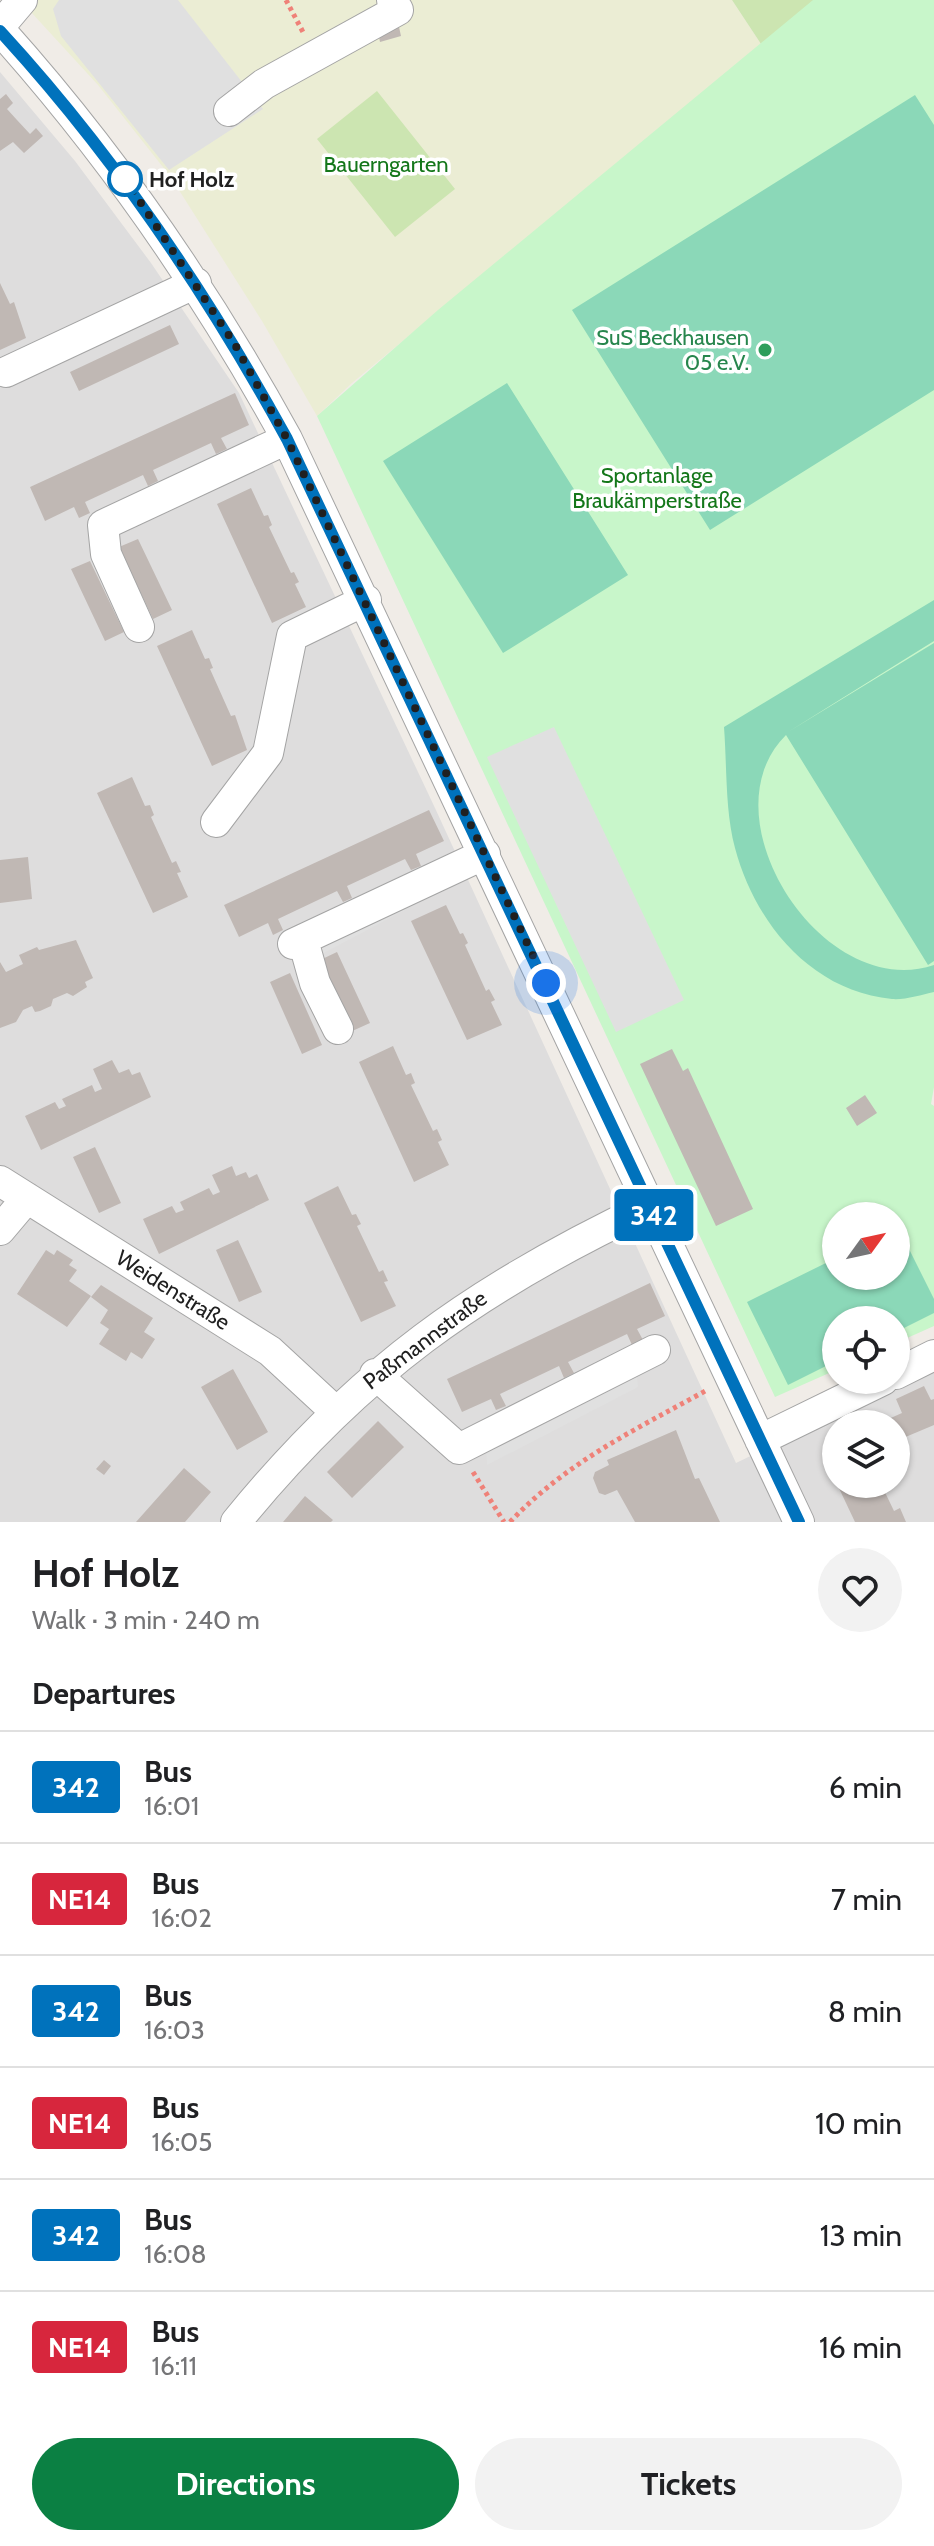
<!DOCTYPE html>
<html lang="en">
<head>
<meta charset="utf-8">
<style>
	:root { --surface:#fff; --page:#f2f2f2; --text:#202124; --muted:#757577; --line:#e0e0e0; --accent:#0b8043 }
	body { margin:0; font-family:Cabin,sans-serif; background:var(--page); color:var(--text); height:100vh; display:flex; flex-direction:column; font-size:30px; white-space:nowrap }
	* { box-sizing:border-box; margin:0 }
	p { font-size:26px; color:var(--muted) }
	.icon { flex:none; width:44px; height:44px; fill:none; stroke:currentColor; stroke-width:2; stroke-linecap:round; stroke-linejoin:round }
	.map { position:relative; height:1522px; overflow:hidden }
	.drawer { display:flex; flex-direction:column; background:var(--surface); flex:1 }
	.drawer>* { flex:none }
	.badge { padding:0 16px; border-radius:6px; font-size:28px; line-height:52px }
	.needle { width:52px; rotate:57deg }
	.fabs { position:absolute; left:822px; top:1202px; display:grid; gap:16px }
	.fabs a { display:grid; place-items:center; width:88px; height:88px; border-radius:50%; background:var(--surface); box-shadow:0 2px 6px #0004; font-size:40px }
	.you { position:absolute; width:40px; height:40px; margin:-20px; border:6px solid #fff; border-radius:50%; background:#1a73e8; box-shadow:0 0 0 12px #1a73e833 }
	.map>.badge { position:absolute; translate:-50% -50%; box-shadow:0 0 0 4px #fff }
	h2 { padding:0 32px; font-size:30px; line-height:72px }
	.round { display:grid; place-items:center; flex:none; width:84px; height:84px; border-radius:42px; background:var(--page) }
	.headline { display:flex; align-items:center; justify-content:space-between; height:136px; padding:0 32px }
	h1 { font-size:38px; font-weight:700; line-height:60px }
	.primary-button { display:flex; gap:16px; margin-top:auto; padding:16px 32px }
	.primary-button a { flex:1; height:92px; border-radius:48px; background:var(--accent); color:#fff; font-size:32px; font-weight:700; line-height:92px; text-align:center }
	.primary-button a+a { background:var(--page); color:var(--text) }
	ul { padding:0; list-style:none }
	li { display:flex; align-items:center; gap:24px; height:112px; padding:0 32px; border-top:2px solid var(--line) }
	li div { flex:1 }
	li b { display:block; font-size:30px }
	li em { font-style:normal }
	li .badge { min-width:88px; font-weight:700; text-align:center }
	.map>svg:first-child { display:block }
	.residential { fill:#dedddd; fill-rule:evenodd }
	.farmland { fill:#ebedd4 }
	.grass { fill:#cce5b1 }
	.park { fill:#c8f6ca; fill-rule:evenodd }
	.pitch { fill:#8bd8b8 }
	.parking { fill:#e0e0e0 }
	.building { fill:#c0b8b4 }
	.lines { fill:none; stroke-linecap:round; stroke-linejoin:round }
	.minor-casing { stroke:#a4a4a4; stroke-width:32 }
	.path { stroke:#ef8178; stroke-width:5; stroke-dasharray:4 4; stroke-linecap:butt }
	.minor { stroke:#fff; stroke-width:30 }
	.line-casing { stroke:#fff; stroke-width:18 }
	.line { stroke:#0072bc; stroke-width:12 }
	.walk { stroke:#202020; stroke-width:8; stroke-dasharray:0 14.4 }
	.stop-dot { fill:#fff; stroke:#0072bc; stroke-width:4 }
	.leisure-dot { fill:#2e9e5b; stroke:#fff; stroke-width:3 }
	.labels { text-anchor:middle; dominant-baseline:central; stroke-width:7; stroke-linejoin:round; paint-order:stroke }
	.park-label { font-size:22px; fill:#14771a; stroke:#fff }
	.stop-label { font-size:22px; font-weight:bold; fill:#202020; stroke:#fff; text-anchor:start }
	.leisure-label { font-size:22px; fill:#27864d; stroke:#fff; text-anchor:end }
	.street-label { font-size:22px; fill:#202020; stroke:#fff }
</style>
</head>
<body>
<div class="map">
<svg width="934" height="1522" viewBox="0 0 934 1522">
	<rect width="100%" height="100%" fill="#f0ece7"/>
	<path class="residential" d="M0 72 75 161 151 263 239 393 435 808 736 1463 934 1367V1522H0ZM836 1424H896V1484H836Z"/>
	<path class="farmland" d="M38 0H732L761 44 352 383 317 416 262 321 170 176 98 85 30 11Z"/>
	<path class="grass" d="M732 0H814L761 44Z
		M377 91 455 189 395 237 317 139Z"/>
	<path class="park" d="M813 0H934V1087L931 1104 934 1106V1326L896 1343V1320H836V1370L775 1397 317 416 438 310ZM836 1216H896V1276H836Z"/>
	<path class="pitch" d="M915 95 934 125V390L710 530 572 310Z
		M507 383 628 575 503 653 383 461Z
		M934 600V641L788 732 934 643V961L928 965 786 735C703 817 823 1003 934 965V992C921 995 905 1000 892 999 811 991 755 923 735 848 725 811 727 766 724 727Z
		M898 1227 934 1299V1313L896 1332V1320H836V1361L788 1385 747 1302 836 1258V1276H896Z"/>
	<path class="parking" d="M59 0H178L263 109 169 170 61 36 53 9Z
		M554 727 684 1000 616 1032 487 757Z
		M439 892 318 956 311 944Z
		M636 1369 638 1387 487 1465 486 1447Z"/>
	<path class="building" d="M399 27 401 36 380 42 378 32Z
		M6 94 13 103 7 109 17 120 30 134 36 128 43 136 24 153 13 142 0 151V99Z
		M0 283 10 304 14 302 26 338 0 350Z
		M170 325 179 344 79 391 70 372Z
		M235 393 249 425 221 438 227 449 216 454 211 443 153 470 158 481 148 486 143 475 85 502 90 513 79 518 74 507 45 521 30 487Z
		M251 488 264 516 268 515 272 525 269 527 291 573 294 572 299 582 295 584 306 607 272 623 217 504Z
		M138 539 172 610 153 619 119 547Z
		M90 561 124 632 105 641 71 569Z
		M192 630 205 659 209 658 213 668 210 669 231 716 235 715 247 750 212 766 157 646Z
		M132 777 145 806 150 805 154 815 151 817 172 863 176 861 181 872 177 873 188 897 153 913 97 793Z
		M429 810 444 841 416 854 421 866 411 870 405 859 347 886 352 898 343 902 337 891 278 919 283 930 273 935 268 923 239 937 224 905Z
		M28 857 32 899 0 903V860Z
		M446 905 460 934 463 933 468 943 465 945 486 991 489 989 495 1000 491 1002 502 1025 467 1040 411 921Z
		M76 940 93 978 85 982 87 987 73 996 67 993 53 999 51 1006 40 1011 35 1012 32 1006 23 1010 16 1022 0 1028V962L6 972 23 964 19 955 37 947 39 950Z
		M337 952 370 1023 350 1032 318 961Z
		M290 973 322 1045 302 1054 270 982Z
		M393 1046 406 1075 411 1073 415 1083 411 1085 433 1131 437 1129 442 1140 438 1142 449 1165 414 1182 359 1062Z
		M672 1049 683 1071 688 1068 753 1209 716 1226 640 1064Z
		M112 1060 119 1073 129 1069 132 1075 140 1072 151 1097 41 1150 25 1116 55 1102 59 1109 66 1106 62 1099 92 1085 95 1092 102 1089 93 1069Z
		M865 1095 877 1113 857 1126 846 1108Z
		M95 1147 121 1203 99 1213 73 1157Z
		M232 1166 236 1176 246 1172 249 1178 257 1174 269 1200 159 1254 143 1219 172 1206 176 1213 184 1210 180 1202 209 1188 213 1195 220 1192 212 1175Z
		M338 1186 352 1215 356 1214 361 1224 357 1226 379 1272 383 1270 388 1281 384 1282 396 1306 361 1322 304 1203Z
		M238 1240 262 1292 239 1302 216 1250Z
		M46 1250 54 1255 57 1250 73 1260 69 1265 77 1270 69 1281 91 1296 67 1327 17 1294Z
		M650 1283 665 1316 637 1329 643 1340 632 1345 627 1334 568 1362 574 1373 564 1378 559 1366 500 1394 506 1406 496 1410 491 1399 462 1412 447 1379Z
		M101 1285 153 1318 144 1332 155 1339 142 1359 131 1352 126 1361 99 1344 109 1329 100 1323 108 1310 91 1297Z
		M233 1369 268 1432 237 1450 201 1387Z
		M924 1386 931 1400 934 1399V1425L896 1441V1424H877L902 1413 896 1399Z
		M378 1421 404 1447 352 1498 327 1472Z
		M676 1430 695 1479 699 1478 720 1522H635L617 1490 605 1495 599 1493 593 1478 595 1472 609 1465 607 1460Z
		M836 1447V1481L823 1453Z
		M104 1460 111 1466 104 1475 96 1469Z
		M184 1468 211 1492 185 1522H136Z
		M837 1484H881L894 1511 900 1508 906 1522H855Z
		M305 1496 333 1520 331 1522H283Z"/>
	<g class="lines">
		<defs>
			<path id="minor" d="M0 26 22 0
				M0 30C113 156 206 291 287 439L799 1522
				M229 111 264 84 398 10 392 0
				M6 372 196 283
				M139 627 106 554 103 525 287 439
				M216 822 268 753 292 636 366 600
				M303 940 315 983 338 1029
				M293 944 485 854
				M0 1181 270 1351 336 1412
				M0 1230 27 1198
				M375 1374 459 1449 655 1350
				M896 1374 934 1355
				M760 1440 883 1380
				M236 1522C358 1372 476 1288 650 1206"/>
		</defs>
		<use href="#minor" class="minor-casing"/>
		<path class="path" d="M286 0 304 34
			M473 1472 504 1522
			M510 1522C568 1461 635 1430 707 1390"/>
		<use href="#minor" class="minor"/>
	</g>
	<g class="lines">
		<defs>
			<path id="line" d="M0 31C114 155 206 291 287 439L799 1522"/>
		</defs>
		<use href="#line" class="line-casing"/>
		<use href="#line" class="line"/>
		<path class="walk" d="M125 179 234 343 287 439 546 983"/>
	</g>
	<circle class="stop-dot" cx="125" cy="179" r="16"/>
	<circle class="leisure-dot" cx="765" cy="350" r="8"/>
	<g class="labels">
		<g class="park-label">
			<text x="386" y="164">Bauerngarten</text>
			<text x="657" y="475">Sportanlage<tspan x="657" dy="25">Braukämperstraße</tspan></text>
		</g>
		<g class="stop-label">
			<text x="149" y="179">Hof Holz</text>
		</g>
		<g class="leisure-label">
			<text x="749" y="337">SuS Beckhausen<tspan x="749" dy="25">05 e.V.</tspan></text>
		</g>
		<g class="street-label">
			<text transform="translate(173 1290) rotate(32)">Weidenstraße</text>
			<text transform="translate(425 1340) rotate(-37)">Paßmannstraße</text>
		</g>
	</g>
</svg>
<div class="fabs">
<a><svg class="needle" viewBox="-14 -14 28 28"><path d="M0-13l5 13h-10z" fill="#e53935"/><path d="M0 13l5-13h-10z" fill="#757577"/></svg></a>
<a><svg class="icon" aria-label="locate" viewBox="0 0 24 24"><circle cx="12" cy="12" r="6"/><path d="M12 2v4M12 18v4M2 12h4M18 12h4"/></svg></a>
<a><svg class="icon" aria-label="layers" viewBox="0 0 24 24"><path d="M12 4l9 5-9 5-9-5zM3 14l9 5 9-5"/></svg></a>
</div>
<div class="you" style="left:546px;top:983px"></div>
<b class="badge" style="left:654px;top:1215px;background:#0072bc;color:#fff">342</b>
</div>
<section class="drawer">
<div class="headline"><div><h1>Hof Holz</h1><p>Walk · 3 min · 240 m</p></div><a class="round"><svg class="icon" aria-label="heart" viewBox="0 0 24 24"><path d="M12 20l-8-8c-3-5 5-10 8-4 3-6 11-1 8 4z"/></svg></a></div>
<h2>Departures</h2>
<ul>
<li><span class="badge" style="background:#0072bc;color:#fff">342</span><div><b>Bus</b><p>16:01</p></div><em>6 min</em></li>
<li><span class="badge" style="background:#d7263d;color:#fff">NE14</span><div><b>Bus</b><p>16:02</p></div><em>7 min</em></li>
<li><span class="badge" style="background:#0072bc;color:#fff">342</span><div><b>Bus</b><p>16:03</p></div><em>8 min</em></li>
<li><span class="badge" style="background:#d7263d;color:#fff">NE14</span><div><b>Bus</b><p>16:05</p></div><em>10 min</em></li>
<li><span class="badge" style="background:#0072bc;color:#fff">342</span><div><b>Bus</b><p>16:08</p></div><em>13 min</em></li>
<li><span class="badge" style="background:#d7263d;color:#fff">NE14</span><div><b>Bus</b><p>16:11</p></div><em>16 min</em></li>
</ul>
<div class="primary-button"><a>Directions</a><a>Tickets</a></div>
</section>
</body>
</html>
